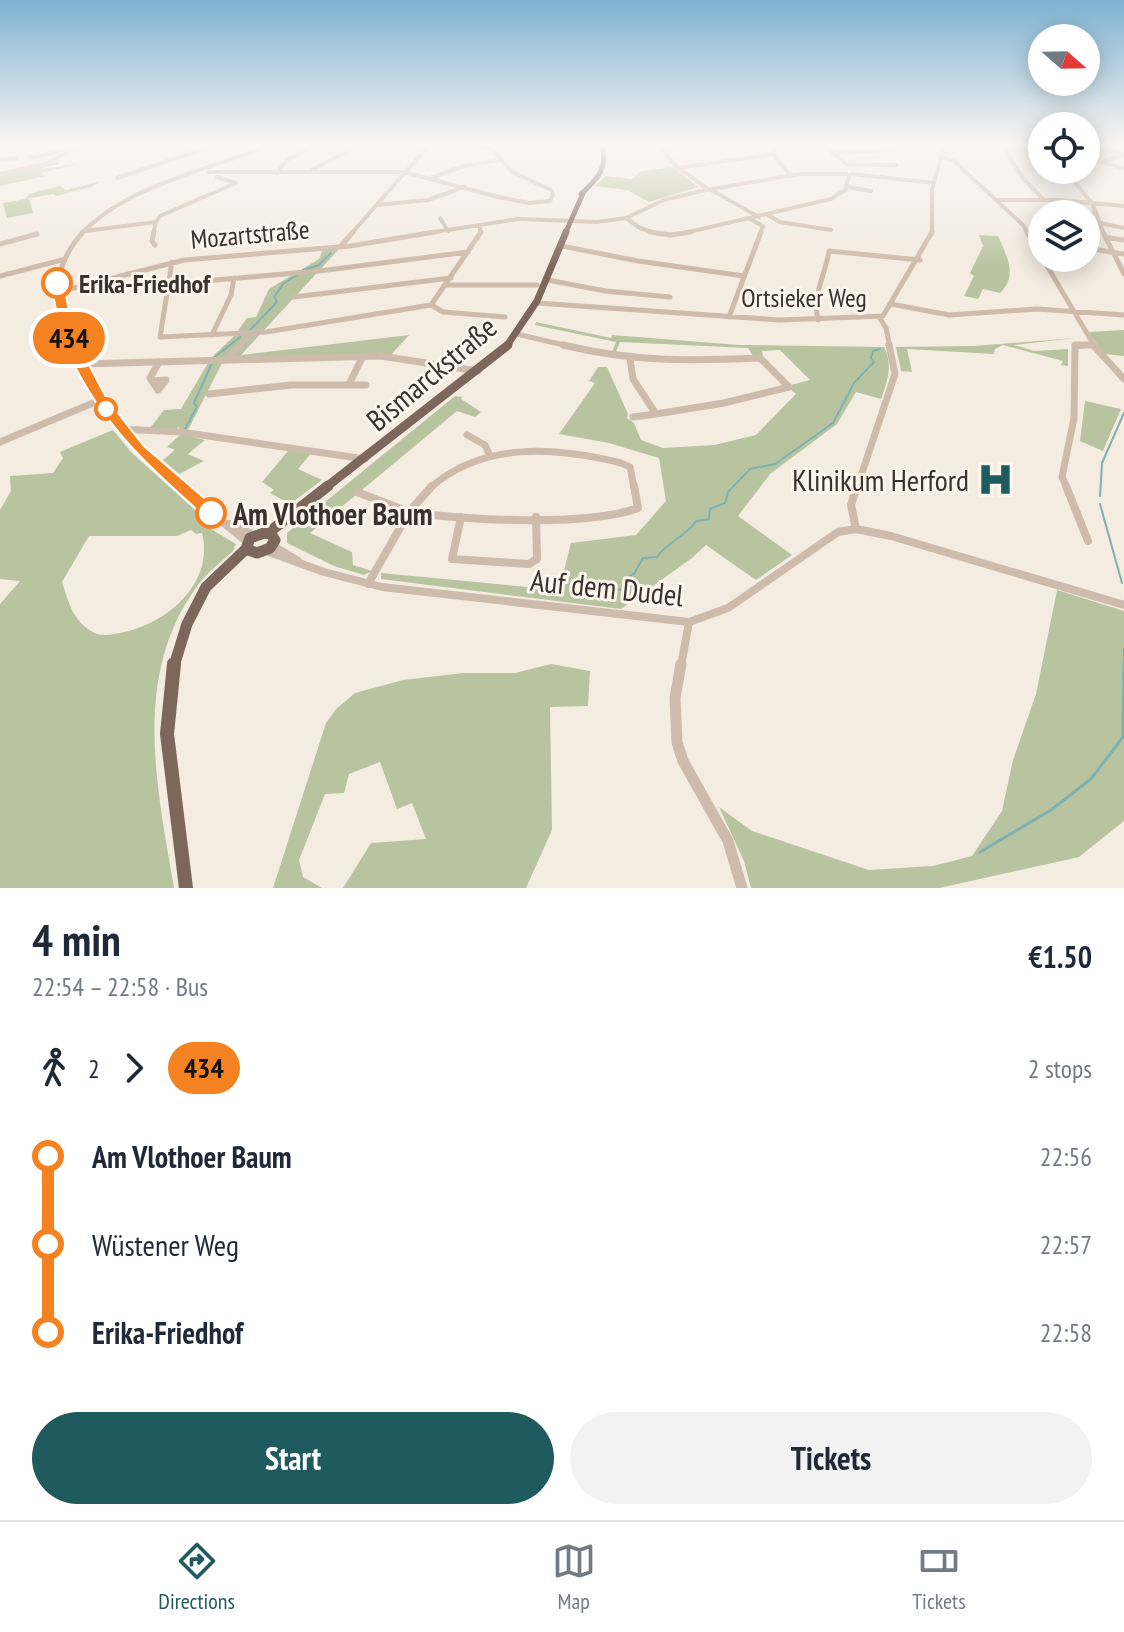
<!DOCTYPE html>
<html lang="en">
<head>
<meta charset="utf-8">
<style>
	:root { --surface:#fff; --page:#f2f2f3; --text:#1f2937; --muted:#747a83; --line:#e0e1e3; --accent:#1f5a5e }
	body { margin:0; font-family:"PT Sans Narrow",sans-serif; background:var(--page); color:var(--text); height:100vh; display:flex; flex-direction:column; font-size:30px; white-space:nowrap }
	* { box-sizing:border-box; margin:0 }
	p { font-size:26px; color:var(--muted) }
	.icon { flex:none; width:44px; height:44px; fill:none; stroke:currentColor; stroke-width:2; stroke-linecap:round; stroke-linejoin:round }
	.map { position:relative; height:888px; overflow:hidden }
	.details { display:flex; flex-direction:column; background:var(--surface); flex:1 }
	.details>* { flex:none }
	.badge { padding:0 16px; border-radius:26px; font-size:28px; line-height:52px }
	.needle { width:52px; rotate:110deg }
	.fabs { position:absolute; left:1028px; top:24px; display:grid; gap:16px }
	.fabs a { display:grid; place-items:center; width:72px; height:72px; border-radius:50%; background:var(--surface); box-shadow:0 4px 20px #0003; font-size:40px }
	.map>.badge { position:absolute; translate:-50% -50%; box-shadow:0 0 0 4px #fff }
	.legs { display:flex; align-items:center; gap:12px; height:88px; padding:0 32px; font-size:26px }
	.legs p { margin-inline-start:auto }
	.overview { display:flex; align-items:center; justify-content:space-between; height:136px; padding:0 32px }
	h1 { font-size:44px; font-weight:600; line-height:60px }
	.button { display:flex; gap:16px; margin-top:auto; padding:16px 32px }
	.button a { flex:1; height:92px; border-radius:48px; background:var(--accent); color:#fff; font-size:32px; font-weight:600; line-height:92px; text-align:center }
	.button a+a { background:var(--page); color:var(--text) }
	ul { padding:0 32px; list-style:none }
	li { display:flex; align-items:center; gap:28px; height:88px; font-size:30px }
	li i { display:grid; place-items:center; width:12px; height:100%; margin:0 10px; background:currentColor }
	li i::after { content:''; width:20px; height:20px; margin:-10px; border:6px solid; border-radius:50%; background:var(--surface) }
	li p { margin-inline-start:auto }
	li:first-child i { background:linear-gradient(#0000 50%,currentColor 0) }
	li:last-child i { background:linear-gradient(currentColor 50%,#0000 0) }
	.tabs { display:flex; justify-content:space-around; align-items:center; height:112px; border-top:2px solid var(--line); background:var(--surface); font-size:22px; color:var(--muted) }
	.tabs a { display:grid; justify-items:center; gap:4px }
	.tabs .selected { color:var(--accent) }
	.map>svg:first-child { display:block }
	.green { fill:#b8c4a0; fill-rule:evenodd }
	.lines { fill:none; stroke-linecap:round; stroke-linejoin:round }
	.stream-far1 { stroke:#7fb0b2; stroke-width:2 }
	.stream { stroke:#7fb0b2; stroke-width:3 }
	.minor-far4 { stroke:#cdbbac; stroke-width:4 }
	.minor-far3 { stroke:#cdbbac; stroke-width:5 }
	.minor-far2 { stroke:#cdbbac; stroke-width:7 }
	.minor-far1 { stroke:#cdbbac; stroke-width:8 }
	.minor { stroke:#cdbbac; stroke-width:11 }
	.major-far4 { stroke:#7d675c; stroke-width:5 }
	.major-far3 { stroke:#7d675c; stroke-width:7 }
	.major-far2 { stroke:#7d675c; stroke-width:9 }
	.major-far1 { stroke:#7d675c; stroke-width:11 }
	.major { stroke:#7d675c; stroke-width:14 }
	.line-1 { fill:#f58220; stroke:#fff; stroke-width:2 }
	.stop-1-dot { fill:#fff; stroke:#f58220; stroke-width:4 }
	.labels { text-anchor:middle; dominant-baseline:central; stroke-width:6; stroke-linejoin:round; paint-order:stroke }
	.far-street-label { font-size:26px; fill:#3b302b; stroke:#fbf5ee }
	.far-stop-label { font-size:26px; font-weight:bold; fill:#3b302b; stroke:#fbf5ee; text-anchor:start }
	.street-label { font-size:30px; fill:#3b302b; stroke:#fbf5ee }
	.poi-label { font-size:30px; fill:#3b302b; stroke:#fbf5ee; text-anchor:end }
	.stop-label { font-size:30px; font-weight:bold; fill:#3b302b; stroke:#fbf5ee; text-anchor:start }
</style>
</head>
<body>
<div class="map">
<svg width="1124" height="888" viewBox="0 0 1124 888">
	<rect width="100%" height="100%" fill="#f4ebe1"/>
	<path class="green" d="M56 162 59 164 35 170 82 163 41 173 45 176 0 186V175Z
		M673 167 698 187 649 202 627 190 595 186 606 176 632 179 641 171Z
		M101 181 91 187 56 196 54 194 29 198 33 213 7 218 3 203 25 199 29 194 60 186 66 190Z
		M979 235 998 236C1007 256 1018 276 1000 293L983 289 978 299 964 296 974 276 970 273 983 246Z
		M340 248 241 355 409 335 391 355 225 357 189 428 186 431H181L179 427 171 430 150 428 164 410 181 409 211 358 234 336 247 318 256 317 269 289 319 259 323 249Z
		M536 322 611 338 612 335 739 345 884 347C893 365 888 380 881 399L856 392 837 424 770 474 738 516 792 555 756 580 706 545 692 558 621 609 381 579V573L559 590 571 543 636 535 666 501 659 458 609 443 559 434 595 383 589 381 598 367H607L628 414 627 418 634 423 641 440 663 448 714 445 756 435 796 394 790 389 791 385 810 380 780 350 762 351 763 356 754 357 748 348 620 342 614 356 611 355 616 342 535 325Z
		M1124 330V356L1104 354 1088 332Z
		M1076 338 1014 345 1034 351 1068 349V366L1061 365 1063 361 1003 345 995 349 994 354 907 349 912 372 901 371 896 347 974 346Z
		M455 396 462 397 461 399 481 412 475 417 457 411 310 533 352 552 353 565 372 571 364 575 334 566 287 543V533Z
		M1085 401 1121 409 1103 451 1080 441Z
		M113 430 131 452 193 508 211 529 236 544 233 551C221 562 207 573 198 585 131 675 157 787 174 888H0V604L20 581 0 579V510L11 491 10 476 53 473 63 458 60 452ZM191 530 196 534 202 533C214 581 171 620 129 631 115 634 100 639 88 629 72 618 68 600 62 582L89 536H177Z
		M181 434 205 440 188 454 204 461 179 474 163 460 175 450 167 447Z
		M288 451H313L298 469 322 480 290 504 270 493 274 490 262 482Z
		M1057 590 1124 611V821L1079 857 939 888H751L744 861 719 807 752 831 869 870 933 866 972 856 1002 811 1013 760 1036 694Z
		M551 664 590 671 588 706 550 707 552 830 526 888H343L371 843 426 839 412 803 397 809 380 762 349 774 344 793 325 794 299 860 303 877 322 888H273L326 723 336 709 355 693 403 680 463 673H515Z"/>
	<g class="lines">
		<path class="stream-far1" d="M303 270 319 265 331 253
			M250 330 277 302 274 297 283 284 297 275
			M215 357 240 337
			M185 429 197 407 194 403 212 363
			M1100 496 1102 463 1124 413
			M1100 504 1122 583
			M578 598H592L597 592 623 589 624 579 634 574 643 558 657 557C668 541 686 537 696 521L709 519 710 509 725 503 728 492 750 469 775 464 833 423 854 383 874 362 871 358 873 351 880 349
			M1124 666V649"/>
		<path class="stream" d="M980 852 1051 810 1091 779 1123 737 1124 664"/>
		<path class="minor-far4" d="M415 144 493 148
			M657 144 677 167 708 189
			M772 144 776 158 791 176
			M823 144 848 165
			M1027 144 1042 147
			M1088 144 1123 155 1103 162
			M0 145 15 144
			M1042 152 1005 149 1022 177 1044 200
			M832 153 893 150
			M32 157 67 150
			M941 157 954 161 1023 225 1028 234
			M1086 158 1124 168
			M0 160 16 158
			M848 164 896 165
			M678 168 774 154
			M1064 170 1092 203 1104 234
			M310 171 361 144
			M208 172H404L498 197 529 203 550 201 553 195 551 190 512 172 493 150 494 144
			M277 173 287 160 318 144
			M0 174 48 163 70 150 98 144
			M852 174 934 183
			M433 177 464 166 500 160
			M117 178 217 144
			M847 187 871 191
			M713 191 759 217
			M997 200H1059L1124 206
			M377 205 428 200 464 187
			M1046 214 1059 211 1097 214
			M768 215 780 222 831 230
			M440 218 448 231
			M626 218 640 228 659 234
			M750 219 763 226 760 234
			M156 222 160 216 236 183 217 177
			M1100 223 1124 228
			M85 231 156 222 153 234
			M81 234C130 183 209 171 272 144
			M351 234 430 144
			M422 234 518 219 597 222 626 218 664 200 701 191 799 174H846
			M480 234V226
			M680 234 831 199 845 190 849 175
			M932 234V189L945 144"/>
		<path class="minor-far3" d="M154 232 152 241 155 245
			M481 232 431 305 443 312 505 317
			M650 232 670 235 691 232
			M1027 232 1095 347
			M1103 232 1124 274
			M1105 237 1124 240
			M0 244 37 234
			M341 246 353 232
			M562 246 638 261 744 276
			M1086 248 1124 254
			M172 262 160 337 266 332 431 305
			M0 276 62 260
			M548 280 605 291 670 297
			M169 284 319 271 468 252
			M447 285H537
			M58 292 184 260 350 246 435 232
			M294 297 451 278
			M537 303 780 320 883 316 932 232
			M891 304 949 315 1037 309 1124 315
			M729 317 761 232
			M879 317 886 328 890 347
			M818 320C812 294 825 277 829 251L920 260
			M517 334 572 347
			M212 335 231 295 234 278
			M72 347C53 304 50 269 83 232
			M239 347 253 333
			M1075 347 1091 345"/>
		<path class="minor-far2" d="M71 345C97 401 133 448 180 488
			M563 345C634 362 688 361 760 358L789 387 724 403 656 414 633 379 630 359
			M1093 345 1124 379
			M226 359 241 345
			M82 364 381 356 478 371
			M166 380 158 390 152 381Z
			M152 381 150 378 159 362
			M349 384 363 356
			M209 394 291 385H366
			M633 417 656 414
			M120 429 181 432 365 459
			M467 435 485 445 490 456
			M0 442 100 400
			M430 488C483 441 556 447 621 463L630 467 634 488
			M857 488 895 374 889 345
			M1067 488 1062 477 1074 418 1075 345H1091"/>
		<path class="minor-far1" d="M178 486 246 541
			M1066 486 1088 541
			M357 492 409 512
			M409 512C463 520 588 527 638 508L634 486
			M409 512 432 486
			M461 517 452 559 529 564 537 559 536 517
			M229 524 254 535
			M856 529 851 505 857 486
			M273 546 298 561
			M266 551 324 572 382 587 689 622 728 608 838 532 856 529 891 536 1124 605
			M368 584 409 512
			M681 666 689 622"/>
		<path class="minor" d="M681 664 675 698 677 742 683 761 728 841 742 888"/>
		<path class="major-far4" d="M581 194C598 179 609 167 601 144
			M565 234 584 191"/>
		<path class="major-far3" d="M506 347 537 301 566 232"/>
		<path class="major-far2" d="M325 488 508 345"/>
		<path class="major-far1" d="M264 533 271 534 275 540 270 548 257 553 246 549 250 538Z
			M268 533 328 486
			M174 666 187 624 206 587 246 549"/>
		<path class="major" d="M174 664 167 734 186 888"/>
	</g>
	<linearGradient id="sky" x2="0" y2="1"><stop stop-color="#7eb2d2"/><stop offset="0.54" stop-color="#faf6f2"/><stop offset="1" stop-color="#faf6f2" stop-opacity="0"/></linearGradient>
	<rect width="1124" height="268" fill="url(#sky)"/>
	<path class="line-1" d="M57 279 63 283 76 340 107 399 144 446 217 509 220 513 217 517H205C145 463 96 420 64 343 57 324 55 302 51 283Z"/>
	<defs>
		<symbol id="hospital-bare" viewBox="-9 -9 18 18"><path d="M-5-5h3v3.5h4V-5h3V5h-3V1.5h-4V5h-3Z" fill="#1f5a5e" stroke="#fbf5ee" stroke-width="2.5" paint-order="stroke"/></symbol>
	</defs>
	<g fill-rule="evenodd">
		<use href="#hospital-bare" x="970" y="454" width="51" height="51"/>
	</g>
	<g class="stop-1-dot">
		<circle cx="57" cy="283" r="14"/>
		<circle cx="106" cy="409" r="10"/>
		<circle cx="211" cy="513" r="14"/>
	</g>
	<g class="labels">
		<g class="far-street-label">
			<text transform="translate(250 234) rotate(-5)">Mozartstraße</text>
			<text x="804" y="297">Ortsieker Weg</text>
		</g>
		<g class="far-stop-label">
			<text x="79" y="283">Erika-Friedhof</text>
		</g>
		<g class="street-label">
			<text transform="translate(431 373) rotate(-40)">Bismarckstraße</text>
			<text transform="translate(607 587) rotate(6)">Auf dem Dudel</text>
		</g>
		<g class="poi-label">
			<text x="969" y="479">Klinikum Herford</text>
		</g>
		<g class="stop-label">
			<text x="233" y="513">Am Vlothoer Baum</text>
		</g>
	</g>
</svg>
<div class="fabs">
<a><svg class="needle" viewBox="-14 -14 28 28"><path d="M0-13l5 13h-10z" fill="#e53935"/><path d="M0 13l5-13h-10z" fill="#747a83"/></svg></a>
<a><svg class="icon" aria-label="locate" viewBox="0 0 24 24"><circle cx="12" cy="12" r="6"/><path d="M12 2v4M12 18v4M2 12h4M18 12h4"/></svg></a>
<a><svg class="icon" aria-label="layers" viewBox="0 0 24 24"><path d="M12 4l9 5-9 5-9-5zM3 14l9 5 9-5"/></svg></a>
</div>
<b class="badge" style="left:69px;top:338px;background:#f58220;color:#111">434</b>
</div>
<section class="details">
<div class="overview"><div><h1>4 min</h1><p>22:54 – 22:58 · Bus</p></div><b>€1.50</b></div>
<div class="legs"><svg class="icon" aria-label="walk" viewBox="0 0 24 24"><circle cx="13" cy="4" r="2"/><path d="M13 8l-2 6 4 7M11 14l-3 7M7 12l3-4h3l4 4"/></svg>2<svg class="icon" aria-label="forward" viewBox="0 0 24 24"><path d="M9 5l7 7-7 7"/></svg><b class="badge" style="background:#f58220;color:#111">434</b><p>2 stops</p></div>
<ul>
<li><i style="color:#f58220"></i><b>Am Vlothoer Baum</b><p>22:56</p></li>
<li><i style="color:#f58220"></i><span>Wüstener Weg</span><p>22:57</p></li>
<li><i style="color:#f58220"></i><b>Erika-Friedhof</b><p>22:58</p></li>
</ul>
<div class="button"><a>Start</a><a>Tickets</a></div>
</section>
<nav class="tabs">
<a class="selected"><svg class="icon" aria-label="directions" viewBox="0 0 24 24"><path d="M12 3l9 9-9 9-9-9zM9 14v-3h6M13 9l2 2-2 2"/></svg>Directions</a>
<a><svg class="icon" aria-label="map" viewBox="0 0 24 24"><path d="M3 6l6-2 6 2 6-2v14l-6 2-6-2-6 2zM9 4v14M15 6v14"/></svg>Map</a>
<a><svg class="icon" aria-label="tickets" viewBox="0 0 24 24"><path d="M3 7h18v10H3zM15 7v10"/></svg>Tickets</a>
</nav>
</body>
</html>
